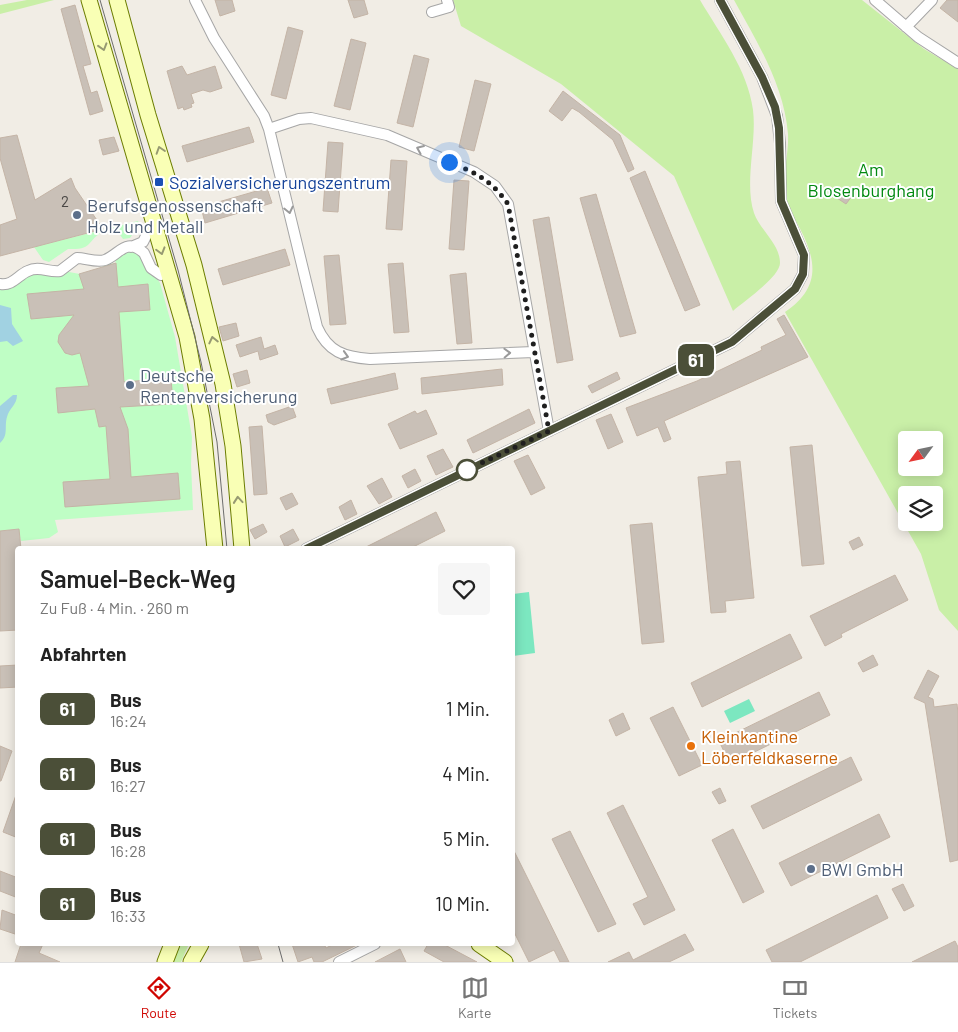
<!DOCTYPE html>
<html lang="de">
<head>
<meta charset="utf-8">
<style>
	:root { --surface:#fff; --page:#f6f6f6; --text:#222; --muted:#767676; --line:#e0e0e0; --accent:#cf0500 }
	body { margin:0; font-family:Barlow,sans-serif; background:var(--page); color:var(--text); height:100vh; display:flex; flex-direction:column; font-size:19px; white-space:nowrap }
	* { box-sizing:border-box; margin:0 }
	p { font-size:16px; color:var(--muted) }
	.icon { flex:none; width:28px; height:28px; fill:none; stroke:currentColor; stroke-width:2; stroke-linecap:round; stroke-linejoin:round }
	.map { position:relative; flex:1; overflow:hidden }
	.panel { position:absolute; left:15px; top:546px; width:500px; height:400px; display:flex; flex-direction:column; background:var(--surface); border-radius:5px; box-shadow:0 2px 12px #0003 }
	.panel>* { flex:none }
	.badge { padding:0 10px; border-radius:8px; font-size:18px; line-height:32px }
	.needle { width:32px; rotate:237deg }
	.fabs { position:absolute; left:898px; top:431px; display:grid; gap:10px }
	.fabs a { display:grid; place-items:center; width:45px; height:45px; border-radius:5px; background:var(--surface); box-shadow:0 2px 12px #0003; font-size:25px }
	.you { position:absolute; width:25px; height:25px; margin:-12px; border:4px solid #fff; border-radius:50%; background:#1a73e8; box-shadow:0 0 0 8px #1a73e833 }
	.map>.badge { position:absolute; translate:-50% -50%; box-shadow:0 0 0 2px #fff }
	h2 { padding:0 25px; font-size:19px; line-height:45px }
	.round { display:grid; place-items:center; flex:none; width:52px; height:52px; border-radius:5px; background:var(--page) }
	.head { display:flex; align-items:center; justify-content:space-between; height:85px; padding:0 25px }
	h1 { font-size:24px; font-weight:600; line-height:38px }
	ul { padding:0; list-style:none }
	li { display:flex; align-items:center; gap:15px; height:65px; padding:0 25px }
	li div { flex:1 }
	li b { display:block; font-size:19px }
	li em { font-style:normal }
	li .badge { min-width:55px; font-weight:700; text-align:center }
	.tabs { display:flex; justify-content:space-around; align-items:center; height:70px; border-top:1px solid var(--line); background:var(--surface); font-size:14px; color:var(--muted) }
	.tabs a { display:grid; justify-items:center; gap:2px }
	.tabs .active { color:var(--accent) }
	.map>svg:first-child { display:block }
	.grass { fill:#c9efa7; fill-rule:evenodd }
	.park { fill:#bffec5 }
	.pitch { fill:#7ce7c0 }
	.water { fill:#a1d2e2 }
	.building { fill:#c9c0b7; stroke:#c4b4a6 }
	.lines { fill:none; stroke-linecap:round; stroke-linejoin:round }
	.street-casing { stroke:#a6a6a6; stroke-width:12 }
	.secondary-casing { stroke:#6c7d00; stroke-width:17 }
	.street { stroke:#fff; stroke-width:10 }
	.secondary { stroke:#f9ffb5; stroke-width:15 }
	.tram { stroke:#6d6d6d; stroke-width:1 }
	.oneway { stroke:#979a72 }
	.oneway2 { stroke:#9a9a9a }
	.line-casing { stroke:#fff; stroke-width:11 }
	.line { stroke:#4b4f38; stroke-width:8 }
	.walk { stroke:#1f1f1f; stroke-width:5; stroke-dasharray:0 9 }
	.transit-dot { fill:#1a4fb4; stroke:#fff; stroke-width:2 }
	.service-dot { fill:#5c6f8a; stroke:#fff; stroke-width:2 }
	.stop-dot { fill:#fff; stroke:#4b4f38; stroke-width:2.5 }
	.food-dot { fill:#e8710a; stroke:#fff; stroke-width:2 }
	.labels { text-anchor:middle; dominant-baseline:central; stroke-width:4; stroke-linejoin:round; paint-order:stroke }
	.number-label { font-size:15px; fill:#4a4745 }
	.park-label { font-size:18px; fill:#028910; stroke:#fff }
	.transit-label { font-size:18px; fill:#164399; stroke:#fff; text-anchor:start }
	.service-label { font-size:18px; fill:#4e5e75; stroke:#fff; text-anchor:start }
	.food-label { font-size:18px; fill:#c56008; stroke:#fff; text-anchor:start }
</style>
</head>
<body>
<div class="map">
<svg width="958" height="962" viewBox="0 0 958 962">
	<rect width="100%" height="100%" fill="#f1ede5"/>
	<path class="grass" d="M27 0H54L0 14V5Z
		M453 0H700C720 34 748 70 753 110 757 142 744 183 754 213 760 230 780 244 780 263 780 277 743 302 733 311L674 176 561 84 461 26Z
		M734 0H862L924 49 958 69V631L939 610 921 554 785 312C823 286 816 258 797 223 792 214 786 206 785 195 782 175 789 154 788 134 784 85 757 42 734 0ZM906 440H934V468H906ZM906 495H934V522H906Z
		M178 944H189L181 962H171Z"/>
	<path class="park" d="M138 221 139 225 130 238 123 239 117 231H104C85 241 95 250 68 249L49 262 43 260 34 247Z
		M137 249 160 283 175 337 192 437 191 464 193 510 55 520 58 532 49 538 21 541 18 529 0 531V288L11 287 27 274 69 272 80 274 102 268 103 265 116 263 115 260 120 253Z"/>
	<path class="pitch" d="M529 592 535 653 513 656V594Z
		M749 699 755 711 730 723 724 711Z"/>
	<path class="water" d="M0 305 11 308 12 324 23 341 13 346 7 341 0 342Z
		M13 395H17C17 405 9 408 7 417 4 427 9 435 0 443V406Z"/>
	<path class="building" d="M215 0H232L235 11 220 16Z
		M348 0H364L368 14 354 18Z
		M947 0H958V22L940 8Z
		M75 5 91 64 83 66 91 93 97 91 103 111 90 115 61 9Z
		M288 27 303 31 286 99 271 95Z
		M351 39 366 43 350 110 334 106Z
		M414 55 429 59 413 127 397 123Z
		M182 66 187 75 215 66 222 88 210 92 203 90 191 94 194 103 191 104 192 107 184 110 183 107 178 109 167 71Z
		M475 80 491 84 474 151 459 147Z
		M563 91 620 135 634 169 628 172 613 140 579 112 572 108 562 121 549 111Z
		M249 127 254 142 187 162 182 146Z
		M17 135 35 200 71 178 75 188 103 229 0 256V225L17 219 0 158V138Z
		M114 137 119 151 103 155 99 140Z
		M328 142 343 143 338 212 323 211Z
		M391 160 407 161 402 230 386 229Z
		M645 171 700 305 685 311 630 178Z
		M454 180 469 181 464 250 449 249Z
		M839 187 852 196 846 204 834 196Z
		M267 188 272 203 205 223 201 207Z
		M596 194 636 333 620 337 580 198Z
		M549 217 573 360 557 363 533 220Z
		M285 249 290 265 223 285 218 269Z
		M339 255 346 324 330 325 324 256Z
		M116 263 118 287 148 284 150 310 119 312 124 382 171 378 173 404 120 407 128 429 131 477 178 473 180 499 65 507 63 482 110 479 106 426 99 427 95 409 58 413 56 388 89 386 80 353 72 355 65 353 58 342 59 335 74 315 31 319 27 294 84 289 79 274Z
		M403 263 409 332 394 333 388 264Z
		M466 273 472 343 457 344 450 275Z
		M784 315 808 357 664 421 671 439 664 442 658 427 637 436 626 408 697 381 762 350 761 347 786 335 777 319Z
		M236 323 239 336 223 341 219 327Z
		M261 337 264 349 275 345 278 354 260 360 258 351 240 357 236 345Z
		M502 369 503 385 422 394 421 378Z
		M247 370 250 383 237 387 233 374Z
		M617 372 620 379 592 393 588 386Z
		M395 373 398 389 331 404 327 389Z
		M292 406 296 417 274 425 268 422 266 415Z
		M529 409 535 423 473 453 467 440Z
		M426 410 437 434 400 449 388 424 415 411 417 414Z
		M611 414 623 442 608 449 596 420Z
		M262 426 267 494 254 495 249 427Z
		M812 445 824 564 802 566 790 447Z
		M443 449 453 467 436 475 427 456Z
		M528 455 545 488 531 495 514 461Z
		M740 461 754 598 725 601 726 612 711 613 698 477 727 474 726 462Z
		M415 469 421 481 408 488 402 476Z
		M382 478 392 497 379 504 367 486Z
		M292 493 298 504 286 510 280 498Z
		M351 500 357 514 345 520 339 507Z
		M436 512 445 531 409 549H362Z
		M652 523 664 642 642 644 630 525Z
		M263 524 267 532 255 539 250 530Z
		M19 529 21 549H18V630L0 631V531Z
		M293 529 299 540 285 547 280 536Z
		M859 537 863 545 853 550 849 542Z
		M895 575 908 600 841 634 842 637 825 646 810 616Z
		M790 634 802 658 702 707 691 683Z
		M873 655 878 665 863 672 858 663Z
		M18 665V687L0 688V666Z
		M928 670 939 676 928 697 933 699 934 707 957 704 958 713V860L950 862 925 703 914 698Z
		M819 692 830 715 730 764 719 741Z
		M673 707 702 765 679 776 650 718Z
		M623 713 630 729 616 736 609 720Z
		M0 746 12 751 1 781H0Z
		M851 757 862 780 763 829 751 806Z
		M720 788 726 801 719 804 712 792Z
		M16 795H18V838L3 832Z
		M623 805 675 910 644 925 633 904 648 897 607 813Z
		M879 814 890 837 791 886 779 863Z
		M733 829 764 892 743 903 712 840Z
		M570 831 616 924 598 932 552 839Z
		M512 847 532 887 569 962H560L554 950 529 962 512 928Z
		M0 871 18 878V898L0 891Z
		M903 884 914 906 904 911 892 889Z
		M877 895 888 918 800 962H772L766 950Z
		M2 910 18 916V935L0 929Z
		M685 934 694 950 669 962H608L629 952 633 960Z
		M955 941 958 947V962H912Z
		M21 944H43L39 953 60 962H15Z
		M239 944H257L262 959 244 962Z
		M292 944H324L326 948 334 944H359L322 962H314L312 957 298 962Z
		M428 944H443L477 962H444L424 951Z
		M400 949 406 962H375Z"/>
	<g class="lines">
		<defs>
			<path id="street" d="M195 0 214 38 264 116 269 129 317 327C328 352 344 357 370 359L534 352
				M875 0 918 37 958 63
				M432 12 449 7 447 0
				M906 27 932 0
				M269 129 299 119 311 118 387 135 474 172 495 186 508 204 549 431
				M131 247 143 242 147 234
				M0 284C13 286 18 275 28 271 39 265 49 273 60 271L77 258C85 258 97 263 105 260 120 254 126 237 144 253L151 268 161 275
				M306 549 732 342 795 289 803 274 804 255 781 201 780 143 777 116 762 77 720 0
				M339 962 375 944"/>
			<path id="secondary" d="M89 0 187 337 202 419 215 549
				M117 0 148 115 194 265 223 384 233 446 242 549
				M479 944 505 962
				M165 962 172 944
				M191 962 201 944"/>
		</defs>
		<use href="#street" class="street-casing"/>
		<use href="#secondary" class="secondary-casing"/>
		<use href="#street" class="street"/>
		<use href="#secondary" class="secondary"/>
		<path class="tram" d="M100 0 178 270 201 362 217 442 227 549
			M278 944 283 962"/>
	</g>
	<defs><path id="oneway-chevron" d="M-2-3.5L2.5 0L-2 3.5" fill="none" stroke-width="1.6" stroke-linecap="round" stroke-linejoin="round" transform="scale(1.25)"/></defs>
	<g class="oneway">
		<use href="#oneway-chevron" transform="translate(103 47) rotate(73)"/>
		<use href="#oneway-chevron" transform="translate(160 150) rotate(-108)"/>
		<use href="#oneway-chevron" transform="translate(161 251) rotate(74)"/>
		<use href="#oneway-chevron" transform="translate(213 340) rotate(-103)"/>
		<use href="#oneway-chevron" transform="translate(238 500) rotate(-95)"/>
	</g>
	<g class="oneway2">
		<use href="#oneway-chevron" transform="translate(420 149) rotate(-157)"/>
		<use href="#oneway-chevron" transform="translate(289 210) rotate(77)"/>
		<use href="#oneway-chevron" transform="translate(507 353) rotate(-2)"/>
		<use href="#oneway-chevron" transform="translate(345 356) rotate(17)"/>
	</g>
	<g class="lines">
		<defs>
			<path id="line" d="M306 549 732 342 795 289 803 274 804 255 781 201 779 128 775 107 762 77 720 0"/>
		</defs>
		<use href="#line" class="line-casing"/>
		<use href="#line" class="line"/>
		<path class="walk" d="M449 162C476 173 491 180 508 204L549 431 467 470"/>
	</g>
	<rect class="transit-dot" x="154" y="177" width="10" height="10" rx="2.5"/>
	<g class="service-dot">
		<circle cx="77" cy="215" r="5"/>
		<circle cx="130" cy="385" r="5"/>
		<circle cx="811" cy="869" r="5"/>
	</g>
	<circle class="stop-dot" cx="467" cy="470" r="10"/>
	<circle class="food-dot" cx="691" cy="746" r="5"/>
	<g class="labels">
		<g class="number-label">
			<text x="65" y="201">2</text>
		</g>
		<g class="park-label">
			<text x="871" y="169">Am<tspan x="871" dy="21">Blosenburghang</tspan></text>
		</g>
		<g class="transit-label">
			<text x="169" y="182">Sozialversicherungszentrum</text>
		</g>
		<g class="service-label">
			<text x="87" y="205">Berufsgenossenschaft<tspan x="87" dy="21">Holz und Metall</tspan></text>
			<text x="140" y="375">Deutsche<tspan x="140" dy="21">Rentenversicherung</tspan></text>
			<text x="821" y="869">BWI GmbH</text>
		</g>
		<g class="food-label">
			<text x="701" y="736">Kleinkantine<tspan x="701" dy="21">Löberfeldkaserne</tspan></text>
		</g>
	</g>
</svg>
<div class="fabs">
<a><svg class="needle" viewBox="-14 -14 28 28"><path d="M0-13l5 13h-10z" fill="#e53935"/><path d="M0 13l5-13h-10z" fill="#767676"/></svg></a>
<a><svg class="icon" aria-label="layers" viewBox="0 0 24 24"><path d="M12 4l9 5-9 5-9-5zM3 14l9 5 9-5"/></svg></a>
</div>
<div class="you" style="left:449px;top:162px"></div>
<b class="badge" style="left:696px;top:360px;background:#4b4f38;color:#fff">61</b>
<section class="panel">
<div class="head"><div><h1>Samuel-Beck-Weg</h1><p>Zu Fuß · 4 Min. · 260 m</p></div><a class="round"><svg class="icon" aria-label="heart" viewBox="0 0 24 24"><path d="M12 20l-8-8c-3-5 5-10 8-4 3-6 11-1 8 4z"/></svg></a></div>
<h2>Abfahrten</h2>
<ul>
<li><span class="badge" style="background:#4b4f38;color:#fff">61</span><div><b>Bus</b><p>16:24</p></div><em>1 Min.</em></li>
<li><span class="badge" style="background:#4b4f38;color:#fff">61</span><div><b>Bus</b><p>16:27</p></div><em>4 Min.</em></li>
<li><span class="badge" style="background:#4b4f38;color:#fff">61</span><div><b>Bus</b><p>16:28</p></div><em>5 Min.</em></li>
<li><span class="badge" style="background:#4b4f38;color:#fff">61</span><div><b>Bus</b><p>16:33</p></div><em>10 Min.</em></li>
</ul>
</section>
</div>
<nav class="tabs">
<a class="active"><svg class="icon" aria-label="directions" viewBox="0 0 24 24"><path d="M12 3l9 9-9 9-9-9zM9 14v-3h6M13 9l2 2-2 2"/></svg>Route</a>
<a><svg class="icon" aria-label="map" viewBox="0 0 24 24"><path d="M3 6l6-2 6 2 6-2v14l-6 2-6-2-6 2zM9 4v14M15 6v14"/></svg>Karte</a>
<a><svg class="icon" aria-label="tickets" viewBox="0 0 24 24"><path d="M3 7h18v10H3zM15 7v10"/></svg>Tickets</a>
</nav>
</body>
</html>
